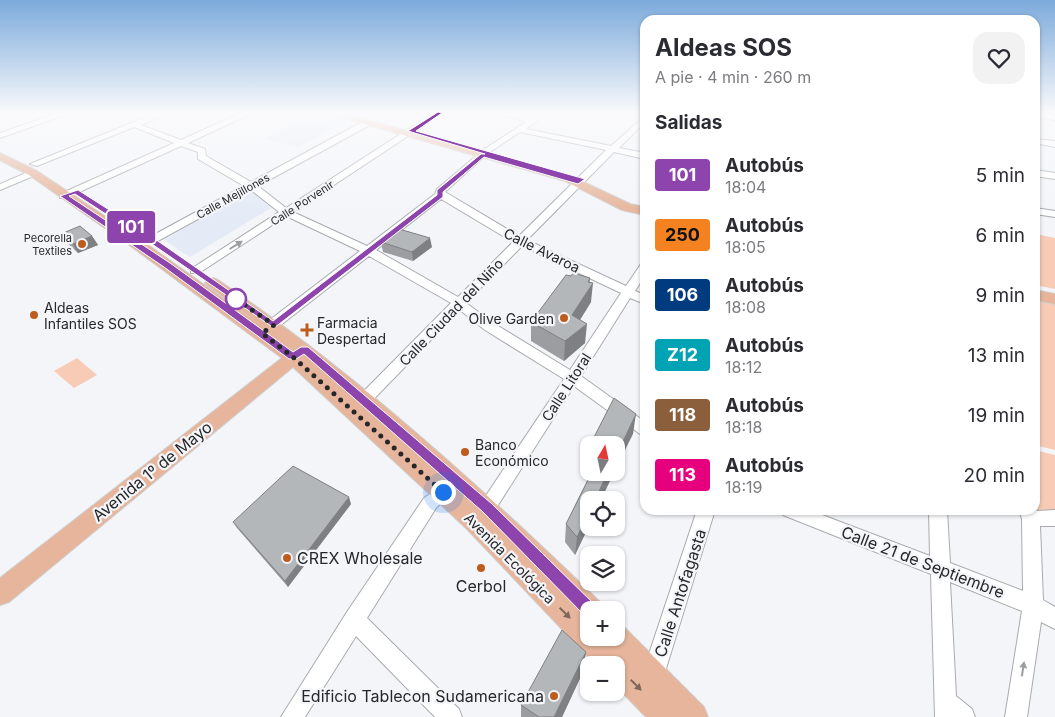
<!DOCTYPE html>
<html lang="es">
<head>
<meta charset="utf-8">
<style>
	:root { --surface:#fff; --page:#f2f2f3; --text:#2b2b33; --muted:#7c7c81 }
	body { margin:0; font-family:Inter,sans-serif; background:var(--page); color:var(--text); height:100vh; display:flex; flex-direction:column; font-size:19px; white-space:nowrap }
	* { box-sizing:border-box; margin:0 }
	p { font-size:16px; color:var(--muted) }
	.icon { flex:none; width:28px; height:28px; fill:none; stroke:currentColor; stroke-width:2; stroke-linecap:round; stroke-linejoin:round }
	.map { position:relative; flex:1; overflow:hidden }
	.drawer { position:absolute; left:640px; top:15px; width:400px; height:500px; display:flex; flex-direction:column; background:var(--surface); border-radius:15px; box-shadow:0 1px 4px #0004 }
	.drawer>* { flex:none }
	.badge { padding:0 10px; border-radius:4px; font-size:18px; line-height:32px }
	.needle { width:32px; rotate:9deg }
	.tools { position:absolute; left:580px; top:436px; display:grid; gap:10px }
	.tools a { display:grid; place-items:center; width:45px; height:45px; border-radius:10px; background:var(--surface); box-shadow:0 1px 4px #0004; font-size:25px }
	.you { position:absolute; width:25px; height:25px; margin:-12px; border:4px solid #fff; border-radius:50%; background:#1a73e8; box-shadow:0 0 0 8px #1a73e833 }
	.map>.badge { position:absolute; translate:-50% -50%; box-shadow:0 0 0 2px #fff }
	h2 { padding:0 15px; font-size:19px; line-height:45px }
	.round { display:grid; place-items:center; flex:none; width:52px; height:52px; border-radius:15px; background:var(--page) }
	.head { display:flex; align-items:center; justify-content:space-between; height:85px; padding:0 15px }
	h1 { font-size:24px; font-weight:700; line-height:38px }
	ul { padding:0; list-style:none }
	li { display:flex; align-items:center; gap:15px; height:60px; padding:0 15px }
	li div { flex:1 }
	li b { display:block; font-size:19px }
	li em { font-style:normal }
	li .badge { min-width:55px; font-weight:700; text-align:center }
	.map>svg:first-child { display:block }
	.built { fill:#e4ebf6 }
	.green { fill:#f7cbb6 }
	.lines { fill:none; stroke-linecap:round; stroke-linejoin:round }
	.minor-casing { stroke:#a9abaf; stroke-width:2 }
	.major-casing { stroke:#cfcfd0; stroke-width:2 }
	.minor { fill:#fff; fill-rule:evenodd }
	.major { fill:#e6b59b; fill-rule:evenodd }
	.wall { fill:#9b9da0 }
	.shaded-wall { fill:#7e8082 }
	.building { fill:#b4b7ba; stroke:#7e8082 }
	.oneway { fill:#9d9e9f }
	.oneway2 { fill:#7c675c }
	.line { fill:#8e44ad; stroke:#fff }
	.walk { stroke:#262729; stroke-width:5; stroke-dasharray:0 9 }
	.poi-dot { fill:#be5c1f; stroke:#f3f5f9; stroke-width:2 }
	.stop-dot { fill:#fff; stroke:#8e44ad; stroke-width:2.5 }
	.labels { text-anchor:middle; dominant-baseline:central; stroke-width:4.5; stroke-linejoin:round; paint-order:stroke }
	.far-street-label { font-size:11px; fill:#262729; stroke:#f3f5f9 }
	.far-poi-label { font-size:11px; fill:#262729; stroke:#f3f5f9; text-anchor:end }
	.street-label { font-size:14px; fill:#262729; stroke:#f3f5f9 }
	.poi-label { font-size:14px; fill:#262729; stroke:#f3f5f9; text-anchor:start }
	.near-street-label { font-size:16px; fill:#262729; stroke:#f3f5f9 }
	.near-poi-label { font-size:16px; fill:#262729; stroke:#f3f5f9; text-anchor:start }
</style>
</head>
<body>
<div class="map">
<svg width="1055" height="717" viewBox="0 0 1055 717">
	<rect width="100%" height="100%" fill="#f3f5f9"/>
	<path class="built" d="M316 113 347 121 298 147 264 139Z
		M252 192 271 208 190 257 164 240 246 193Z"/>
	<path class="green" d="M1035 234 1055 238V289L1035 285Z
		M1035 298 1055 302V450L1035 445Z
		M77 358 97 375 74 388 54 371Z
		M1035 450 1055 455V514L1038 510 1035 502Z"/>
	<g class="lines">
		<defs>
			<path id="minor" d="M58 113H70L0 138V133Z
				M156 113H168L141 125 181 140 241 113H252L188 143 205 149 206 156 251 182 364 121H370V125L258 186 286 208 433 113H443L293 212 367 246 435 194 437 189 483 150 526 122 499 113H513L531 118 538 113H548L526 129 611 146 645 116V122L619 148 645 153V159L614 152 527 240 626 286 641 264 645 263V275L635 291 645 295V304L630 298 581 376 645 422V436L640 434 574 386 493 513 487 516 481 513 478 508 481 503 564 379 485 330 460 310 369 404H359L357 400 359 396 451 303 369 256 268 335H258L256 332 258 329 360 251 286 216 199 273H191V269L279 212 251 190 156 242H148V238L244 186 198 159V152L181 146 66 198H60V194L174 143 134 127 37 166 30 164ZM520 132 606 150 519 236 445 192 487 154ZM441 199 513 242 458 297 376 250ZM522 246 621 293 570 370 495 324 466 303Z
				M1035 113 1055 116V120L1035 117Z
				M1035 139 1055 141V147L1035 143Z
				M33 170 38 173 36 175 0 190V184Z
				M1035 170 1055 173V179L1035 176Z
				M1035 208 1055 211V217L1035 214Z
				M443 485 449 487 452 492 436 508 367 618 459 709 462 717H435L356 636 305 717H281L347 612 424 498Z
				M1035 506 1037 511 1055 510V526H1040L1043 600 1055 607V629L1041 622 1027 717H1005L1022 611 950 582 956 696 972 709 975 717H935L931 574 783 515 780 510H809L930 556 929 510H947L950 563 1023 591 1022 519 1019 510H1035Z
				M697 510H715L664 675 661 683 653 686 645 683 642 675Z"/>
			<path id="major" d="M326 113H343L573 177 630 204 645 207V215L622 210 565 181Z
				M0 153 37 171 145 243 262 326 205 283 213 278 218 280C355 373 480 486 599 601L603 610H589V638H616V624L625 628 704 707 708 717H646L616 686V665H596L466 528 293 367 9 602 0 605V578L282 358 135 249 29 175 0 160Z
				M1035 290 1055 294V304L1035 300Z"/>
		</defs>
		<use href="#minor" class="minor-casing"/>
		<use href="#major" class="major-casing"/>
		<use href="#minor" class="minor"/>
		<use href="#major" class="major"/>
	</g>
	<path class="wall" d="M61 234 92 236 98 245 78 253 67 243Z
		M381 242 432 247 413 261 383 252Z
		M590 282 591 302 580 320 585 343 564 361 531 341V322Z
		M589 448V472H614L575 555 565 542 566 524 590 475 585 471 587 451Z
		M351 504 288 587 237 528 233 522Z
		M586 652 582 674 562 717H521V705Z"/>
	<path class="shaded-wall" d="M92 236 98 245 78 253 73 244Z
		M430 238 432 247 413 261 412 252Z
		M590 278 589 288 593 283 591 302 571 334 572 315Z
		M587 324 585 343 564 361 565 341Z
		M636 414 633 434 616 468V456Z
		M608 472H614L601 500H595Z
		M349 497 351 504 288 587 285 581Z
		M589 513V526L575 555 577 537Z
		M586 652 582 674 562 717H554Z"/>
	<path class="building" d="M80 226 92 236 73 244 61 234Z
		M399 229 430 238 412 252 381 242Z
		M573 273 590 278 588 282 593 283 572 315 587 324 565 341 531 322 566 275 571 276Z
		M614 398 636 414 616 456V445H590Z
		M293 466 349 497 285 581 233 522Z
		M592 472H608L595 500H589V513L577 537 566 524Z
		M562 630 586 652 554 717H539L521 705Z"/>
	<defs><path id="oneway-solid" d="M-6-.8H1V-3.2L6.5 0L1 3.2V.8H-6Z" transform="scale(1.25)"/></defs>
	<g class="oneway">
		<use href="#oneway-solid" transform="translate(236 245) rotate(-32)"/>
		<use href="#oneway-solid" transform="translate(1023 669) rotate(-81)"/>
	</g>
	<g class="oneway2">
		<use href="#oneway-solid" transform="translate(565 613) rotate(45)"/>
		<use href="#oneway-solid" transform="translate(636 685) rotate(45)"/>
	</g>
	<linearGradient id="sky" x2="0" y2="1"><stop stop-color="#7caadb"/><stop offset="0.53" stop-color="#fafafc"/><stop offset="1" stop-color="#fafafc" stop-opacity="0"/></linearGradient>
	<rect width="1055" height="214" fill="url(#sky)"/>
	<path class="line" d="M438 112 442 113 416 131 585 179 578 184 484 157 443 192V197L274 328 149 242 75 194 69 196 170 263 293 352 301 347H308L492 504 595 605 597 610 595 615 589 617 584 615 483 512 304 354 296 359H289L164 267 60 196 78 190 155 239 273 321 437 195V190L481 154H485L408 131Z"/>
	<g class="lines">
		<path class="walk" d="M236 299 233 297 274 325 262 333 293 357 443 492"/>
	</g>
	<g class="poi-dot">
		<circle cx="82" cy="244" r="5"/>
		<circle cx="34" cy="315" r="5"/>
		<circle cx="564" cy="318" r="5"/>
		<path d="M304.5 322.5h5v5h5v5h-5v5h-5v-5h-5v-5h5z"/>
		<circle cx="465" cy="452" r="5"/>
		<circle cx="287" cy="558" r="5"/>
		<circle cx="481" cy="568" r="5"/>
		<circle cx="554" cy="696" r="5"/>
	</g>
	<circle class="stop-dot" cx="236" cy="299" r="10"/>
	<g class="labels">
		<g class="far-street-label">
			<text transform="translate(233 196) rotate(-29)">Calle Mejillones</text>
			<text transform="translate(302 203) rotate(-33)">Calle Porvenir</text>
		</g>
		<g class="far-poi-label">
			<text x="72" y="238">Pecorella<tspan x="72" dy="13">Textiles</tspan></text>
		</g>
		<g class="street-label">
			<text transform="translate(542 250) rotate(26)">Calle Avaroa</text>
			<text transform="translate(451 312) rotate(-46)">Calle Ciudad del Niño</text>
			<text transform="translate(566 387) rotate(-57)">Calle Litoral</text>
			<text transform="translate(510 558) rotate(45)">Avenida Ecológica</text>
		</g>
		<g class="poi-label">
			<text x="44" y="307">Aldeas<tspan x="44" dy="16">Infantiles SOS</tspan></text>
			<text x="554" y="318" text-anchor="end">Olive Garden</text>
			<text x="317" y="322">Farmacia<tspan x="317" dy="16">Despertad</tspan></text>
			<text x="475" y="444">Banco<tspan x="475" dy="16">Económico</tspan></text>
		</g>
		<g class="near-street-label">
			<text transform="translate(152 471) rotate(-39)">Avenida 1º de Mayo</text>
			<text transform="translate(923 562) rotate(21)">Calle 21 de Septiembre</text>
			<text transform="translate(680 593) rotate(-72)">Calle Antofagasta</text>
		</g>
		<g class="near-poi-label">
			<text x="297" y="558">CREX Wholesale</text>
			<text x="481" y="586" text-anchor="middle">Cerbol</text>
			<text x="544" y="696" text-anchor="end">Edificio Tablecon Sudamericana</text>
		</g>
	</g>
</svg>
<div class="tools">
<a><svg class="needle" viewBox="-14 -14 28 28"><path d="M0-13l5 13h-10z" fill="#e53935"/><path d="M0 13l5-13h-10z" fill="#7c7c81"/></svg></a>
<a><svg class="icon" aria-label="locate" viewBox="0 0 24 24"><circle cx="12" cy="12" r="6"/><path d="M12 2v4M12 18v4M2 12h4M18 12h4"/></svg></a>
<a><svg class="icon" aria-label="layers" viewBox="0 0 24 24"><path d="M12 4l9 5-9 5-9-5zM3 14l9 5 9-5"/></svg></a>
<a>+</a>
<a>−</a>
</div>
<div class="you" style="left:443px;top:492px"></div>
<b class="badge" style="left:131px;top:227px;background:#8e44ad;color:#fff">101</b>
<section class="drawer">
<div class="head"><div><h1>Aldeas SOS</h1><p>A pie · 4 min · 260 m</p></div><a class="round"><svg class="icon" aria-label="heart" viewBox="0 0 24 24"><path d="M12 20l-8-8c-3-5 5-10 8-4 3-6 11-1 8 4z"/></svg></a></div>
<h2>Salidas</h2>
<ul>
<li><span class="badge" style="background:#8e44ad;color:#fff">101</span><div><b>Autobús</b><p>18:04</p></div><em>5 min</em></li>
<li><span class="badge" style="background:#f58220;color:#111">250</span><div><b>Autobús</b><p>18:05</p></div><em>6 min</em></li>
<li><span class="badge" style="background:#003b80;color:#fff">106</span><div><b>Autobús</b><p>18:08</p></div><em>9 min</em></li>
<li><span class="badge" style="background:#00a3b4;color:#fff">Z12</span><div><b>Autobús</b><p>18:12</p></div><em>13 min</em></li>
<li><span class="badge" style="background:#8b5e3c;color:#fff">118</span><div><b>Autobús</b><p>18:18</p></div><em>19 min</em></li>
<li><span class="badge" style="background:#e6007e;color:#fff">113</span><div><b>Autobús</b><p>18:19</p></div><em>20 min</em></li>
</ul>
</section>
</div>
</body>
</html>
